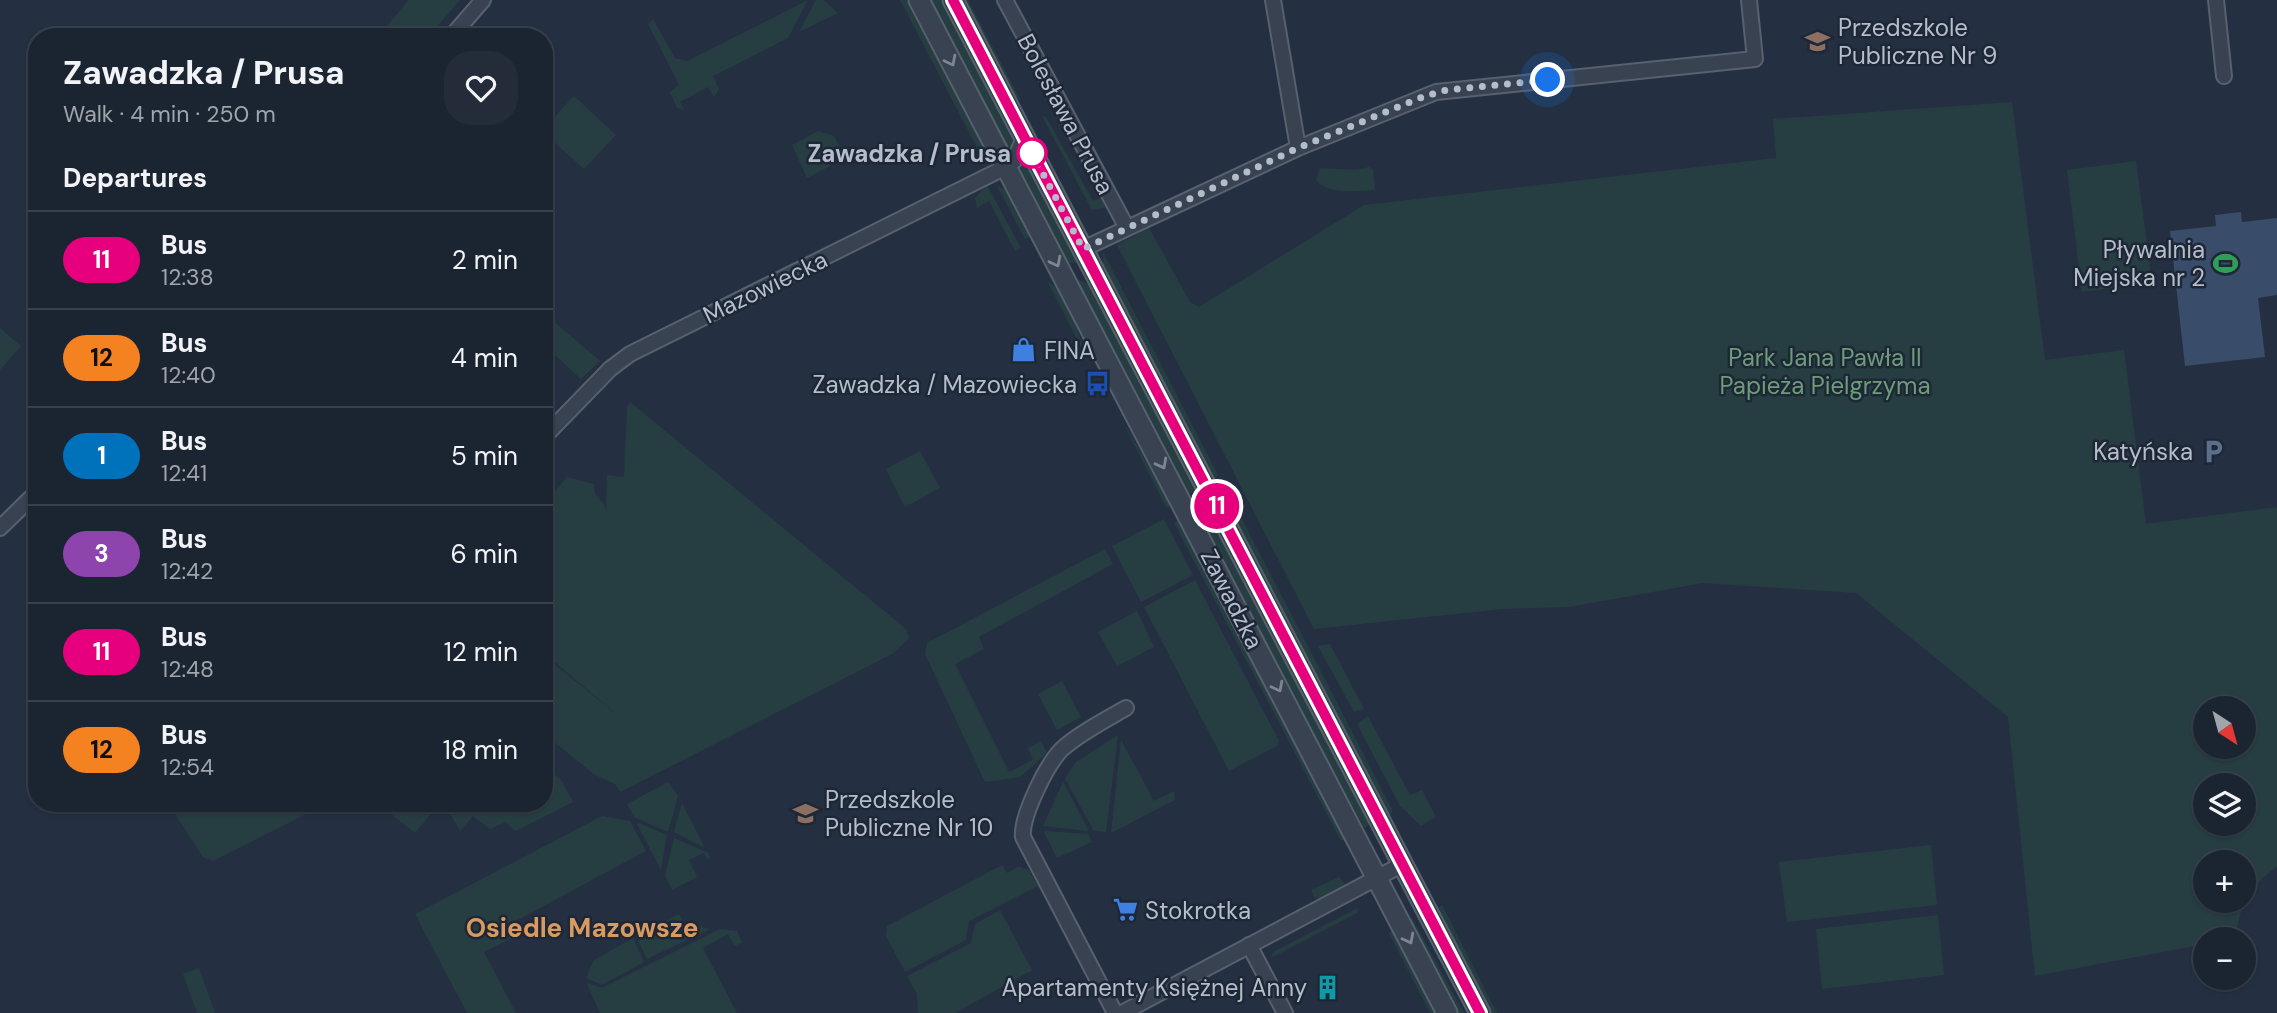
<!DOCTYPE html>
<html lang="en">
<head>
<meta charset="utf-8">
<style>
	:root { --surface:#1b2431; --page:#242c39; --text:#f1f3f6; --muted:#a0a4ab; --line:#39414d }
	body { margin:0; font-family:"DM Sans",sans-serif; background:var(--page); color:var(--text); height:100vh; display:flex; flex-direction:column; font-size:26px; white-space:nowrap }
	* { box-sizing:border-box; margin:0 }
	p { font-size:23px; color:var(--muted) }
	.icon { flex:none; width:38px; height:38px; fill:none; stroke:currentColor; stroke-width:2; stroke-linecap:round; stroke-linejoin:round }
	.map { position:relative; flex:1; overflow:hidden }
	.details { position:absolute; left:28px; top:28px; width:525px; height:784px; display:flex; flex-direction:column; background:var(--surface); border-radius:28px; box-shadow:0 2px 5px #0004,0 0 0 2px var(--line) }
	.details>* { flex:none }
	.badge { padding:0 14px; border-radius:23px; font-size:24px; line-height:46px }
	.needle { width:46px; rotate:144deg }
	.tools { position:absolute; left:2193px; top:696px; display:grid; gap:14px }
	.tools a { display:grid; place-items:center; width:63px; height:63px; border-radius:50%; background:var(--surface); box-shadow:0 2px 5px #0004,0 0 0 2px var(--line); font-size:35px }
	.you { position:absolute; width:35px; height:35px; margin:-18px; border:5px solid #fff; border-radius:50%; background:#1a73e8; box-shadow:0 0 0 10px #1a73e833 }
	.map>.badge { position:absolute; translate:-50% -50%; box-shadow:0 0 0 4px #fff }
	h2 { padding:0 35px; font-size:26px; line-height:63px }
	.round { display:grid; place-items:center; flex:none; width:74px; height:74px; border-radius:28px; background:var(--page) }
	.overview { display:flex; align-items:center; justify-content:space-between; height:119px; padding:0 35px }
	h1 { font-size:33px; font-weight:800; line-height:52px }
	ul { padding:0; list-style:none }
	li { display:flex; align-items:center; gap:21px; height:98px; padding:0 35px; border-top:2px solid var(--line) }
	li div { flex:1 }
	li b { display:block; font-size:26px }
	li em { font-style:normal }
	li .badge { min-width:77px; font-weight:700; text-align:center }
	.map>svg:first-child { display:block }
	.green { fill:#263e42; fill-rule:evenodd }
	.water { fill:#394c6a }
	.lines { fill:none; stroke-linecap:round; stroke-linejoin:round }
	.minor-casing { stroke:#57606e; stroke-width:18 }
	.tertiary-casing { stroke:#57606e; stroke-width:23 }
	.minor { stroke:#394250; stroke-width:14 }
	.tertiary { stroke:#394250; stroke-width:19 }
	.oneway { stroke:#7d8694 }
	.line-casing { stroke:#fff; stroke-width:16 }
	.line { stroke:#e6007e; stroke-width:10 }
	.walk { stroke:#b5bdcb; stroke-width:7; stroke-dasharray:0 12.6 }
	.stop-dot { fill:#fff; stroke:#e6007e; stroke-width:3.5 }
	.labels { text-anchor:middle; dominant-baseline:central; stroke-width:5; stroke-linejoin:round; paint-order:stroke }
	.poi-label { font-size:24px; fill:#b5bdcb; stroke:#1e2736; text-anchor:start }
	.street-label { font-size:24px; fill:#b5bdcb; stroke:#1e2736 }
	.stop-label { font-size:24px; font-weight:bold; fill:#b5bdcb; stroke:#1e2736; text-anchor:end }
	.park-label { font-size:24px; fill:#6c9d78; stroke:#1e2736 }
	.neighbourhood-label { font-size:26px; font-weight:bold; fill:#d99a62; stroke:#1e2736 }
</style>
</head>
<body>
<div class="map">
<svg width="2277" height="1013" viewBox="0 0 2277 1013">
	<rect width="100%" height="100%" fill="#243041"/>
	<path class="green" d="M409 0H460L428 37H378Z
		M642 0 675 58 687 61 808 0 788 38 713 76 719 89 714 97 708 87 680 102 684 110 677 108 670 92 679 85 648 24 653 20Z
		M816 0H824L838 13 799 32Z
		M900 0H910L985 145 983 159Z
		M930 0H942L1015 141 1013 152 1010 153Z
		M962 0H968L1021 101 1008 90Z
		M574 96 616 135 584 169 544 133V128Z
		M2012 102 2045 360 2124 350 2146 524 2277 507V867C2249 885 2241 907 2234 939L2205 940V944L2035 976 2008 717 1856 593 1703 583 1569 607 1502 609 1314 629 1117 245 1149 228 1190 302 1199 307 1364 205 1776 158 1773 119ZM2205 709H2244V747H2205ZM2205 786H2244V824H2205ZM2205 863H2244V901H2205Z
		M1042 116 1046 117 1093 201 1100 198 1108 207 1092 210Z
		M818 131 834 136 842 151 834 164 807 178 792 145Z
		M1023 158 1025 160 1079 263H1067L1018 170Z
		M2136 161 2152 283 2082 292 2067 170Z
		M1369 167 1373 170 1375 190C1358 191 1327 195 1316 180L1320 168 1355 170Z
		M987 185 1021 248 1015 251 989 201 977 208 975 198Z
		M997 186 1010 191 1032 236 1025 239Z
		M1103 252 1218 475 1212 483 1103 268Z
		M1074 278 1091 285 1199 490 1188 494Z
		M1047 281 1064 292 1087 358Z
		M544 313 600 361 581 379 544 345Z
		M0 328 21 346 0 370Z
		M630 402 906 629 909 638 894 653 620 792 615 784 595 775 544 734V656L625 721 545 654 544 498 548 494 551 496 567 477 594 484 595 494 604 504 606 512 607 475 624 477 627 407Z
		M1118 413 1172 506 1166 507Z
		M920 451 940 488 905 507 886 469Z
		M1222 498H1231L1393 811 1388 818Z
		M1206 505 1371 824 1364 828 1194 512Z
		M1164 519 1193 575 1141 602 1112 546Z
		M1181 519 1347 837 1341 841 1174 523Z
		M1105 549 1113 564 979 637 984 649 955 664 1009 772 1033 760 1028 748 1041 741 1047 753 1020 777 985 782 925 654 927 643Z
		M1195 580 1279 741 1277 746 1229 771 1144 607Z
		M1137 611 1154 647 1117 666 1098 632Z
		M1330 644 1364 709 1354 712 1318 646Z
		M1062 681 1081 717 1057 730 1038 694Z
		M1368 716 1410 795 1422 790 1436 817 1421 826 1400 806 1357 724Z
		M1118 735 1106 832 1094 831 1065 779 1076 762Z
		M1121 740 1154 801 1174 791 1175 800 1111 833Z
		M544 764 562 781 573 802 515 831 506 822 490 829 473 816 460 831 444 803H544Z
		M668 782 678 796 668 832 634 817 627 804Z
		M1063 782 1088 829 1087 831 1043 826Z
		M168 803H313L308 813 213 861 203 857Z
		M377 803H438L439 804 415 833Z
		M682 803 705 848 674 832Z
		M602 816 630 821 646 851 510 924 516 936 484 952 516 1013H467L415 914Z
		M639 823 667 835 661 870 637 824Z
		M1046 831 1088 834 1092 842 1057 858 1044 832Z
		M674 838 708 853 710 858 708 860 703 853 689 860 697 877 672 890 665 876Z
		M1931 845 1937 905 1787 922 1779 862Z
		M1002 865 1007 873 1018 867 1028 869 1038 886 969 921 966 940 905 972 886 936 887 926Z
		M1339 877 1345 884 1323 898H1315L1311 890Z
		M1442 905 1497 1013H1490L1436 910Z
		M1358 908 1357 913 1271 958 1273 952Z
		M1000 910 1032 970 955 1013H918L917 994 907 976 971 943 975 924Z
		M679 914 684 923 710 929 647 959 636 936Z
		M1938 915 1944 975 1822 989 1816 929Z
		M1412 918 1464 1013H1457L1409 921Z
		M720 929 737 931 742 942 735 946 728 934 703 948 737 1013H600L586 982 602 988Z
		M1394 930 1437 1013H1430L1389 933Z
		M633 938 644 962 602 985 586 978 594 960Z
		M199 968 215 1013H197L183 974Z"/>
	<path class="water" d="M2241 212 2242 222 2277 218V295L2258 298 2265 357 2185 366 2170 231 2216 226 2215 215Z"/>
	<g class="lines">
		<defs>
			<path id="minor" d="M1005 0 1127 228
				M1273 0 1298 148
				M2216 0 2224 76
				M451 37 483 0
				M1083 249 1298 148 1436 92 1755 59 1749 0
				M544 437 610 369 630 354 1006 167 1014 161 1024 138
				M0 528 37 492
				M1249 945 1285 1013
				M1115 1013 1023 837C1021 816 1047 764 1062 749 1080 733 1105 720 1126 708
				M1122 1013 1403 864"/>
			<path id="tertiary" d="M919 0 1447 1013
				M953 0 1480 1013"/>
		</defs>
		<use href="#minor" class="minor-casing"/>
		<use href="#tertiary" class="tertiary-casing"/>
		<use href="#minor" class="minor"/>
		<use href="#tertiary" class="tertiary"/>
	</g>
	<defs><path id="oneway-chevron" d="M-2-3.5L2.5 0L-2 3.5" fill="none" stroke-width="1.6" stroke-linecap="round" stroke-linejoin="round" transform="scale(1.75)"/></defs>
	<g class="oneway">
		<use href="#oneway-chevron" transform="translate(951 61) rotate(63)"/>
		<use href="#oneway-chevron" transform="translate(1056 262) rotate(63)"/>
		<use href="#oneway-chevron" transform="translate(1162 464) rotate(62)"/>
		<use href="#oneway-chevron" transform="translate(1278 687) rotate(63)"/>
		<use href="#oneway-chevron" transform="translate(1409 939) rotate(62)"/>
	</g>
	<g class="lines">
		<defs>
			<path id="line" d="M953 0 1480 1013"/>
		</defs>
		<use href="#line" class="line-casing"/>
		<use href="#line" class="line"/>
		<path class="walk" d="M1032 153 1083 249 1298 148 1425 96 1447 90 1548 80"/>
	</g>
	<defs>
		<symbol id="school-bare" viewBox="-9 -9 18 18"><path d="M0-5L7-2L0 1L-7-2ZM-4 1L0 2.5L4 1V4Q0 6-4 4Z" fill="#8d6e63" stroke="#1e2736" stroke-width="2.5" paint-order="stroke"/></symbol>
		<symbol id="stadium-bare" viewBox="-9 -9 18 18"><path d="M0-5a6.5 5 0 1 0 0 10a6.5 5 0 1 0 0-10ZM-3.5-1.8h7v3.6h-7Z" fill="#2e9e5b" stroke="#1e2736" stroke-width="2.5" paint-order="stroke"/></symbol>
		<symbol id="shop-bare" viewBox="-9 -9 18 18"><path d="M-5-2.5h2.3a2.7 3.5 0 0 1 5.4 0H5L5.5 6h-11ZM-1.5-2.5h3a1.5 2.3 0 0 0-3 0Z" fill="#3f7fe0" stroke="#1e2736" stroke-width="2.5" paint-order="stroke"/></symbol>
		<symbol id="bus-bare" viewBox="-9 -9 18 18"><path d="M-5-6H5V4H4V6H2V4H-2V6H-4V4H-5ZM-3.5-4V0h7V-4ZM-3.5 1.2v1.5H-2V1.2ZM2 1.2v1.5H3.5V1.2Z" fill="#1a4fb4" stroke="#1e2736" stroke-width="2.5" paint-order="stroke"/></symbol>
		<symbol id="parking-bare" viewBox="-9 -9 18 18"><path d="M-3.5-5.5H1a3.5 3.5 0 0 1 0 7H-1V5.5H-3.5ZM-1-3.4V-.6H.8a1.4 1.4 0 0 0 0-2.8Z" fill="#5c6f8a" stroke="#1e2736" stroke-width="2.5" paint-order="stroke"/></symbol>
		<symbol id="supermarket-bare" viewBox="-9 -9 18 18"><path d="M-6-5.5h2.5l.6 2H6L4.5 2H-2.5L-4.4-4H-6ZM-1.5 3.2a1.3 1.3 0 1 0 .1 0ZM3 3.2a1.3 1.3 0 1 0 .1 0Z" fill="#3f7fe0" stroke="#1e2736" stroke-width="2.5" paint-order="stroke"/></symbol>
		<symbol id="building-bare" viewBox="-9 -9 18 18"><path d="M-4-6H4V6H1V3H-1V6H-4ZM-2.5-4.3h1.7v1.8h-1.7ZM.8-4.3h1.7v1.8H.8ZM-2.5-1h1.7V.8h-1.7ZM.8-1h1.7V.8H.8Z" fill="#0f9aa8" stroke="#1e2736" stroke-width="2.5" paint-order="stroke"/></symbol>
	</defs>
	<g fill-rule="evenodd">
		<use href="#school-bare" x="1800" y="24" width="35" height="35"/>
		<use href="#stadium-bare" x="2208" y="246" width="35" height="35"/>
		<use href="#shop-bare" x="1006" y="332" width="35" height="35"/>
		<use href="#bus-bare" x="1080" y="366" width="35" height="35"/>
		<use href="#parking-bare" x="2196" y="434" width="35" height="35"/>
		<use href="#school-bare" x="788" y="796" width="35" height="35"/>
		<use href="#supermarket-bare" x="1108" y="892" width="35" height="35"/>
		<use href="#building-bare" x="1310" y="970" width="35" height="35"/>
	</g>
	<circle class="stop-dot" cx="1032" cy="153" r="14"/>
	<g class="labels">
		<g class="poi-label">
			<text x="1838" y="27">Przedszkole<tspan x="1838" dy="28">Publiczne Nr 9</tspan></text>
			<text x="2205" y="249" text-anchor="end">Pływalnia<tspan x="2205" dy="28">Miejska nr 2</tspan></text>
			<text x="1044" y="350">FINA</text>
			<text x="1077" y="384" text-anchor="end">Zawadzka / Mazowiecka</text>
			<text x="2193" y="451" text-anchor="end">Katyńska</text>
			<text x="825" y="799">Przedszkole<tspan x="825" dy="28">Publiczne Nr 10</tspan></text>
			<text x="1145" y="910">Stokrotka</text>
			<text x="1307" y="987" text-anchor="end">Apartamenty Księżnej Anny</text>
		</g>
		<g class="street-label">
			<text transform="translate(1066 114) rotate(62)">Bolesława Prusa</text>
			<text transform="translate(765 287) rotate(-26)">Mazowiecka</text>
			<text transform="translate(1232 599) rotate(63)">Zawadzka</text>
		</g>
		<g class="stop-label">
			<text x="1011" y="153">Zawadzka / Prusa</text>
		</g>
		<g class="park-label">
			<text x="1825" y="357">Park Jana Pawła II<tspan x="1825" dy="28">Papieża Pielgrzyma</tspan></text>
		</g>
		<g class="neighbourhood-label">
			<text x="582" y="928">Osiedle Mazowsze</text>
		</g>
	</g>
</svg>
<div class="tools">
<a><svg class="needle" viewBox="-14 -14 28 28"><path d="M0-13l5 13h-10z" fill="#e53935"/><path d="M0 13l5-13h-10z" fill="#a0a4ab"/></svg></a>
<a><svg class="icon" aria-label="layers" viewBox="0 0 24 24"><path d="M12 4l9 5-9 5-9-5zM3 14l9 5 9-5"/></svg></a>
<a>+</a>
<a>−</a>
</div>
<div class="you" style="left:1548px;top:80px"></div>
<b class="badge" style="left:1217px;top:506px;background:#e6007e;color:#fff">11</b>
<section class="details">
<div class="overview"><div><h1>Zawadzka / Prusa</h1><p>Walk · 4 min · 250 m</p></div><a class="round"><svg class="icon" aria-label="heart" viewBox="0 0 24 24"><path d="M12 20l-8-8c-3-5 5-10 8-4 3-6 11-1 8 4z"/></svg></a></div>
<h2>Departures</h2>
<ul>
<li><span class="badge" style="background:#e6007e;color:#fff">11</span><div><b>Bus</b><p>12:38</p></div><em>2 min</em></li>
<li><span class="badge" style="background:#f58220;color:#111">12</span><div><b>Bus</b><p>12:40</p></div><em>4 min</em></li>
<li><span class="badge" style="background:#0072bc;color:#fff">1</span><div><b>Bus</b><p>12:41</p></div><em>5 min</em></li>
<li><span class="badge" style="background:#8e44ad;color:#fff">3</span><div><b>Bus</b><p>12:42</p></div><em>6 min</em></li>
<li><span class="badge" style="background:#e6007e;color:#fff">11</span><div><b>Bus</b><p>12:48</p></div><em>12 min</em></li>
<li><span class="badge" style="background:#f58220;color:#111">12</span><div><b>Bus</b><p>12:54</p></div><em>18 min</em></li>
</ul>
</section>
</div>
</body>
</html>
